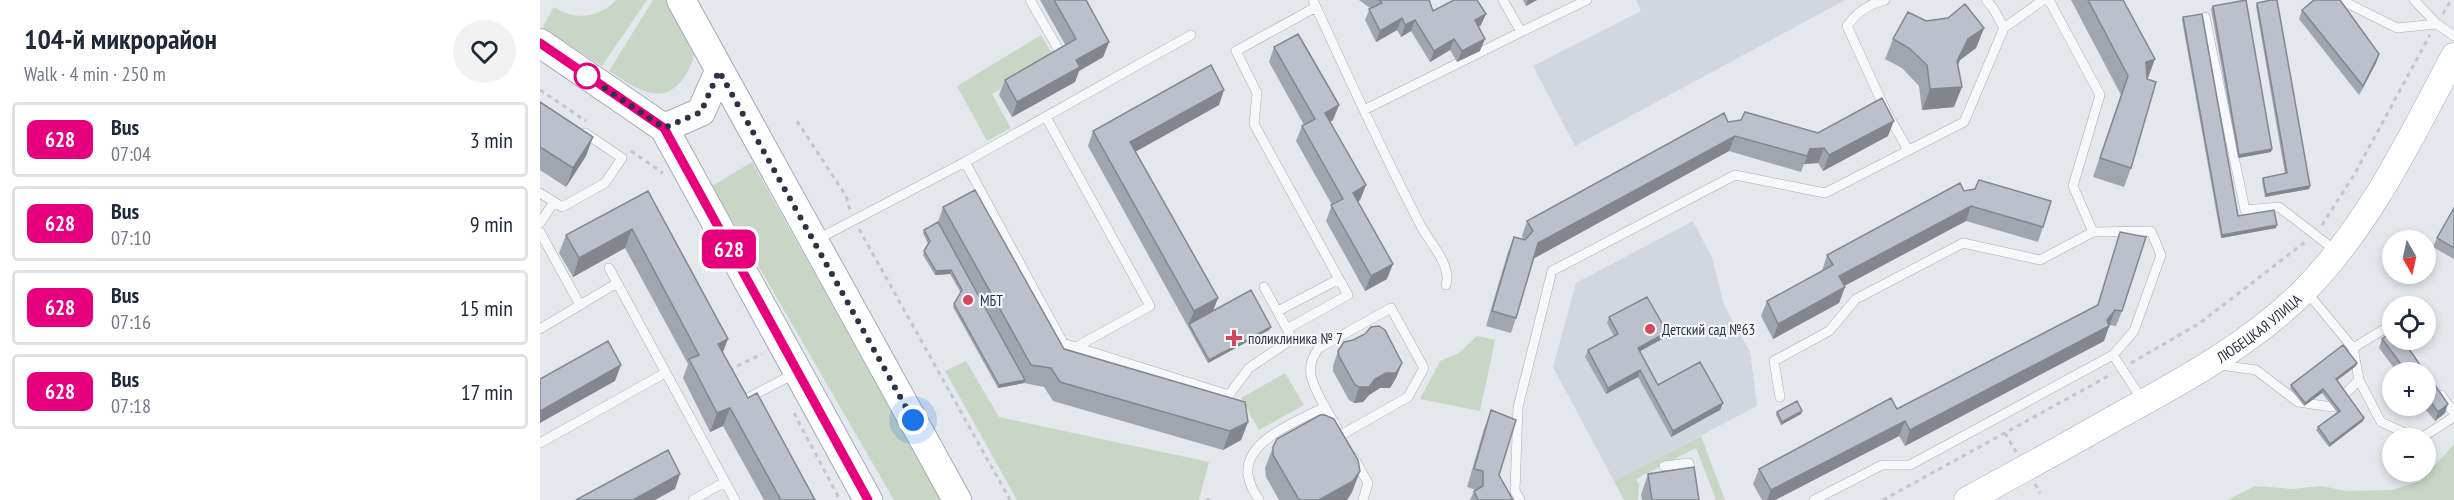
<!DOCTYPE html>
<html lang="en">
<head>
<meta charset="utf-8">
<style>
	:root { --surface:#fff; --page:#f2f2f3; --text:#1f2937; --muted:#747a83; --line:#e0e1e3 }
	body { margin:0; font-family:"PT Sans Narrow",sans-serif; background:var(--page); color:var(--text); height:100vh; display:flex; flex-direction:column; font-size:22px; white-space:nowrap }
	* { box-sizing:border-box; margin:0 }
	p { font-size:20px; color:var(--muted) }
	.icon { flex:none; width:33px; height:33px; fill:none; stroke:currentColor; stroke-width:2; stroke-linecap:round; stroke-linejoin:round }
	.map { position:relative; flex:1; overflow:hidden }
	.sheet { display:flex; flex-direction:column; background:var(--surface); width:540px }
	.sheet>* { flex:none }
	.badge { padding:0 12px; border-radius:9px; font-size:21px; line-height:39px }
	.needle { width:39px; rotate:171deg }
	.controls { position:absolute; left:1842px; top:230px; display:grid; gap:12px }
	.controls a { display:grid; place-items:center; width:54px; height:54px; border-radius:50%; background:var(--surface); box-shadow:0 3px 9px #0003; font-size:30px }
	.you { position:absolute; width:30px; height:30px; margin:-15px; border:4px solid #fff; border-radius:50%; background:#1a73e8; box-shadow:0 0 0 9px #1a73e833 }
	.map>.badge { position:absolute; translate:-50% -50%; box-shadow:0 0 0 3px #fff }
	.round { display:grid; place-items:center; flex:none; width:63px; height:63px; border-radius:32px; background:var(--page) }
	.head { display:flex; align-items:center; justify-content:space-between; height:102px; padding:0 24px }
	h1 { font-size:28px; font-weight:800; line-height:45px }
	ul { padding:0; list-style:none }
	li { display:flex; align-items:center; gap:18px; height:75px; margin:0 12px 9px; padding:0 12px; border:3px solid var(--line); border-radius:6px }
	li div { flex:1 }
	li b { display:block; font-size:22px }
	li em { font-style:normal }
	li .badge { min-width:66px; font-weight:700; text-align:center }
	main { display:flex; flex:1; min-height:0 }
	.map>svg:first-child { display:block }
	.built { fill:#d2d6de }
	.green { fill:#c9d6c5 }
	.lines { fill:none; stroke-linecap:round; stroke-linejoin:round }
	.lane-casing { stroke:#a9aeb7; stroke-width:10 }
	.secondary-casing { stroke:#a9aeb7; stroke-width:27 }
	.primary-casing { stroke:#a3abb8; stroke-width:30 }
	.path { stroke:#c2c5cb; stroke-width:3; stroke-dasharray:4.5 4.5; stroke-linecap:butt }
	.lane { stroke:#f7f8fa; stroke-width:9 }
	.secondary { stroke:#fff; stroke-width:26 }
	.primary { stroke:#fff; stroke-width:28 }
	.wall { fill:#a1a5ae }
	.shaded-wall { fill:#83868d }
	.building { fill:#bbc0ca; stroke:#83868d; stroke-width:1.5 }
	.line-casing { stroke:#fff; stroke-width:14 }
	.line { stroke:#e6007e; stroke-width:9 }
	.walk { stroke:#2b3445; stroke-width:6; stroke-dasharray:0 10.8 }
	.stop-dot { fill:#fff; stroke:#e6007e; stroke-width:3 }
	.poi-dot { fill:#d1495b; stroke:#f4f6f9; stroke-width:2 }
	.labels { text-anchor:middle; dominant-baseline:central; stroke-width:4.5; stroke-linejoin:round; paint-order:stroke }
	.poi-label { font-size:15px; fill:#2b3445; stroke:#f4f6f9; text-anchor:start }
	.street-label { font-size:15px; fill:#2b3445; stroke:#f4f6f9 }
</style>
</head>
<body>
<main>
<section class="sheet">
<div class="head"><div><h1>104-й микрорайон</h1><p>Walk · 4 min · 250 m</p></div><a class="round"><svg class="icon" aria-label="heart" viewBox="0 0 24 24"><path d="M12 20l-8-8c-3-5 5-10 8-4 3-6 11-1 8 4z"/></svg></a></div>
<ul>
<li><span class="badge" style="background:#e6007e;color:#fff">628</span><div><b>Bus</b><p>07:04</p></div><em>3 min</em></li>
<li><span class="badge" style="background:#e6007e;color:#fff">628</span><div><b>Bus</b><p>07:10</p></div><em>9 min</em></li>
<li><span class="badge" style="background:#e6007e;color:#fff">628</span><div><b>Bus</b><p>07:16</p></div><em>15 min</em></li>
<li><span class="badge" style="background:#e6007e;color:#fff">628</span><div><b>Bus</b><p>07:18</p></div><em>17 min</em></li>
</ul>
</section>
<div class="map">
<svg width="1914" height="500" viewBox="0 0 1914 500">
	<rect width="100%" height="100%" fill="#e4e7ec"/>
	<path class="built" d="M1096 0H1305L1035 146 993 66 1101 11Z
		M1153 221 1172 258 1184 305 1210 352 1217 406 1074 481 1013 367 1036 283Z"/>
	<path class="green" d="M76 0H107L62 66 2 28 14 7C34 21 60 18 76 0Z
		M113 0H128C136 14 149 30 153 45 156 57 151 66 145 76 122 110 95 87 69 71Z
		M501 35 515 59 452 94 471 128 447 141 417 86Z
		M212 162 401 500H354L172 186Z
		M937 336 955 340 940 411 880 399 900 361 919 353Z
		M426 361 459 417 669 462 659 500H477L405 371Z
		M745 373 764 405 719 430 701 398Z
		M1161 436 1185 500H1176L1156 448 1096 479 1099 484 1098 500H1084L1074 481Z
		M1914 444V500H1687L1715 486 1753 489 1782 486 1806 491 1852 490 1881 481Z"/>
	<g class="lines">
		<defs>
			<path id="lane" d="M490 0 520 52
				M963 0 981 32 1047 0
				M1345 0C1328 4 1316 13 1307 26L1346 111 1368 150
				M1446 0 1453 8 1464 28
				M1509 0 1560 95 1533 186 1553 232 1611 231 1621 255 1594 331 1573 355 1603 401
				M1801 0 1857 28 1897 24
				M1874 0 1897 24 1914 36
				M776 7C810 81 844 156 882 228 891 244 912 266 906 285
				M1665 17 1705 210 1739 207 1796 251
				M824 110 981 32
				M506 117 610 306 536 347
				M425 162 523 343 689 395 709 368 752 339 747 329 808 295 799 279
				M0 193 22 207 65 183 82 158 45 133
				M0 223 14 202
				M0 232 40 305
				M276 240 425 162 651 35
				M69 268 195 500
				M724 287 747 329
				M738 311 799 279 714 124 717 93 696 51 776 7 773 0
				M0 329 77 283
				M1813 348 1851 325 1852 328
				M1680 365 1716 370 1758 402 1792 407 1819 380 1813 348 1766 291
				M1819 380 1841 422 1876 438
				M1901 395 1914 413
				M1240 397 1234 361 1289 331 1316 299 1423 243 1500 260 1553 232
				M208 398 254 374
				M785 407C774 387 762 369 779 348L851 308 884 368 868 397 801 435
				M1881 438 1914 417
				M0 443 125 373
				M814 458 828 483 823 500
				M1124 466 1149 463 1154 500
				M153 500 185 482
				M719 500C714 492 709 484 708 474 704 440 760 420 785 407L797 428
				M980 500 975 491 978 407 1012 271 1195 175 1285 193 1424 122 1464 28 1503 0
				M1274 500 1342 465H1370L1573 355"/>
			<g id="secondary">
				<path id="s1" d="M1427 500C1479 472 1531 443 1582 414 1645 380 1716 340 1766 289 1831 222 1871 137 1914 56"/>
			</g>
			<path id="primary" d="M141 0 417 500
				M0 43 124 128 328 500
				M124 128 161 112 179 71"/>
		</defs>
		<use href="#lane" class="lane-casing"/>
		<use href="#secondary" class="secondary-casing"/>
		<use href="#primary" class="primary-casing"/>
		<path class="path" d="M1903 14 1911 0
			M0 90 46 121
			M257 121 306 196 310 210
			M91 151 123 173
			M1782 225 1814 175 1890 35
			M319 229 470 500
			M1591 363 1660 323 1765 242
			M189 370 222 354
			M254 413 300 500
			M1465 433 1476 452
			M1495 484 1500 493
			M668 500V498
			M1343 500 1572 374"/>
		<use href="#lane" class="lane"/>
		<use href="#secondary" class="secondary"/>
		<use href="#primary" class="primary"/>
	</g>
	<path class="wall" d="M500 0H546L569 42 563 57 539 71 535 82 472 117 459 95 465 80 526 46Z
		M819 0H889L893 11 941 25 938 27 940 51 917 62 910 50 890 62 871 31 861 37 857 30 836 42 825 20 830 8Z
		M983 0H997L986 6Z
		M1531 0H1583L1608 78H1607L1591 168 1584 187 1553 177 1581 95Z
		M1717 3 1770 186 1769 189 1725 197 1722 181 1723 178 1745 174 1716 6Z
		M1673 6 1731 152 1698 158 1671 9Z
		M1762 10 1839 54 1836 63 1819 95 1759 19Z
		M1643 17 1698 216 1736 228 1681 238 1642 20Z
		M1444 28 1436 48 1420 60 1418 65 1414 107 1382 110 1379 86 1362 68 1345 59 1353 39Z
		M734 47 793 120 790 122 826 185 820 200 818 202 847 279 825 291 786 221 792 205 756 141 762 126 764 125 729 62Z
		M0 102 46 156 26 187 0 170Z
		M679 105 595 152 673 311 731 327 729 330 668 363 548 146 553 131Z
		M1188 122 1278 133 1348 136 1283 171 1278 163 1264 164 1261 172 1189 151 994 258 976 318 971 333 946 326 968 252 974 237 983 239 982 236 987 221Z
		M108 191 183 353 208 398 275 500H224L183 426 170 432 143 378 148 364 85 248 33 277 19 253 26 235Z
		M1424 191 1503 227 1498 242 1426 221 1304 286 1305 287 1299 303 1233 339 1221 316 1227 301 1282 271 1287 255Z
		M403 207 524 349 708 422 701 440 683 450 513 401 504 387 484 383 458 388 413 307 421 293 410 274 395 275 383 255 388 244 383 233 384 230 398 222Z
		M1914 208V259L1893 247 1897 238Z
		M1580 232 1582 311 1576 326 1569 325 1564 341 1365 446 1359 436 1235 500H1222L1213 484 1219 469 1357 409 1557 306Z
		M1069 317 1124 338 1100 351 1118 385 1183 403 1180 410 1131 437 1098 377 1066 394 1045 357 1048 350 1074 336 1067 323Z
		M1842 339 1885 372H1857L1839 348Z
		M798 351 862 363 856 378 850 388H840L829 395 823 402 814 403 809 400 793 371V366Z
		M1816 366 1797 380 1824 418 1823 421 1789 447 1776 430 1778 427 1797 412 1782 393 1764 406 1750 388 1751 385Z
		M1886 372 1905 413 1895 421 1882 405H1886Z
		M951 410 959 475 973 500H930L934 491 936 490 927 487 944 429Z
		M1262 411 1261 414 1241 425 1236 415 1237 412Z
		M733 447 820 471 812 492 807 500H739L726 477 725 468Z
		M1108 474 1159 500H1102L1101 495Z"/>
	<path class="shaded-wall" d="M988 0H997L986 6Z
		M946 14 941 25 931 32 935 20Z
		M862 18 857 30 836 42 840 31Z
		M875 20 871 31 861 37 865 25Z
		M1444 28 1436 48 1420 60 1410 81 1417 61 1428 39Z
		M914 39 910 50 890 62 894 51Z
		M945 39 940 51 917 62 922 51Z
		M569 42 563 57 539 71 535 82 472 117 477 102 536 60Z
		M1839 54 1836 63 1819 95 1823 86Z
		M1615 59 1608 78 1600 81 1606 62Z
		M1422 87 1414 107 1382 110 1390 89Z
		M684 90 679 105 584 158 590 142Z
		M799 105 793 120 780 128 785 113Z
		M1354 121 1348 136 1283 171 1289 155Z
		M1195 136 1189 151 993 259 998 243Z
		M53 137 46 156 26 187 33 168Z
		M1284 148 1278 163 1264 164 1261 172 1270 149Z
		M1732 149 1731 152 1698 158 1699 155Z
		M826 185 820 200 807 208 813 193Z
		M1770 186 1769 189 1725 197 1726 194Z
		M1431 206 1426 221 1293 292 1299 276Z
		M1737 225 1736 228 1681 238 1682 235Z
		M92 229 85 248 33 277 39 258Z
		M853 264 847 279 825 291 831 276Z
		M411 270 410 274 395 275 396 271Z
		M1305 287 1299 303 1233 339 1238 324Z
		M678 298 672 314 649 324 654 311Z
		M1575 310 1564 341 1365 446 1370 430 1567 320Z
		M731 327 729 330 668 363 669 360Z
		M1127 332 1124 338 1095 354 1098 348Z
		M188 339 181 357 178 344Z
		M862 363 856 378 850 388H840L829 395 823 402 814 403 819 387 846 373Z
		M1817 363 1816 366 1795 382 1796 379Z
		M81 365 75 381 0 423V411Z
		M1100 370 1098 377 1066 394 1068 388Z
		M485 380 484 383 458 388 459 385Z
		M1783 389 1782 393 1764 406 1765 403Z
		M1183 403 1180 410 1131 437 1133 431Z
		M1908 404 1905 413 1895 421 1898 412Z
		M190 408 183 426 170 432 177 413Z
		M1262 411 1261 414 1241 425 1242 422Z
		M1824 418 1823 421 1789 447 1790 444Z
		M1365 421 1359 436 1235 500H1227L1231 490Z
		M708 422 701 440 683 450 690 431Z
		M820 471 812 492 807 500H779Z
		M140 474 135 489 115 500H93Z"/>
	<path class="building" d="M514 0H546L569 42 536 60 540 67 477 102 465 80 536 39Z
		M839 0H889L893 11 914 0H937L946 14 935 20 945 39 922 51 914 39 894 51 875 20 865 25 862 18 840 31 829 9 842 3Z
		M1548 0H1583L1615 59 1606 62 1607 79 1616 82 1591 168 1560 158 1588 76Z
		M1706 0 1732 149 1699 155 1673 6Z
		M1731 0H1737L1770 186 1726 194 1723 178 1747 173 1717 3Z
		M1774 0H1800L1839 54 1823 86 1762 10Z
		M1425 4 1444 28 1428 39 1417 61 1422 87 1390 89 1387 65 1369 48 1353 39 1368 12 1386 21 1408 18Z
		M1662 14 1698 216 1734 210 1737 225 1682 235 1643 17Z
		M758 34 799 105 785 113 826 185 813 193 853 264 831 276 791 205 803 199 762 126 775 119 734 47Z
		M671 65 684 90 590 142 678 298 654 311 553 131Z
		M1342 98 1354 121 1289 155 1284 148 1270 149 1267 156 1195 136 998 243 976 318 952 311 974 237 985 240 993 231 987 221 1184 113 1188 122 1201 120 1205 112 1278 133Z
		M0 102 53 137 33 168 0 147Z
		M1439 180 1511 201 1503 227 1431 206 1299 276 1305 287 1238 324 1227 301 1293 265 1287 255 1420 183 1424 191 1435 189Z
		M435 190 524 349 705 402 708 422 690 431 520 382 511 368 491 365 403 207Z
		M108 191 188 339 178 344 208 398 217 393 275 500H241L190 408 177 413 149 359 159 355 92 229 39 258 26 235Z
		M1914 208V248L1897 238Z
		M398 222 485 380 459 385 414 304 422 290 411 270 396 271 384 251 390 241 384 230Z
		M1580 232 1606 237 1582 311 1575 310 1567 320 1569 326 1370 430 1365 421 1231 490 1219 469 1351 398 1357 409 1558 305Z
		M711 290 731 327 669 360 649 324Z
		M1107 297 1127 332 1098 348 1118 385 1160 362 1183 403 1133 431 1100 370 1068 388 1048 350 1078 334 1069 317Z
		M839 326 845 330 862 363 856 373H846L835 379 829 387H819L815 385 799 356 798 351 804 342 813 340 825 334 831 327Z
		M1852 332V339H1862L1885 372H1867L1842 339Z
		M68 341 81 365 0 411V379Z
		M1803 345 1817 363 1796 379 1824 418 1790 444 1778 427 1800 411 1783 389 1765 403 1751 385Z
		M1886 372 1908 404 1898 412 1886 396Z
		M1257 401 1262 411 1242 422 1237 412Z
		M951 410 976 420 959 475 973 500H938L934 491 943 486V471L934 469Z
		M780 415H785L794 419 818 460 820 471 813 481 779 500H761L758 498 733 455V447L737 439Z
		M128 450 140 474 93 500H36Z
		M1154 467 1159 500H1112L1108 474Z"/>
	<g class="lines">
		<defs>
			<path id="line" d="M0 43 124 128 328 500"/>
		</defs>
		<use href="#line" class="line-casing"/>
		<use href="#line" class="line"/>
		<path class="walk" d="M47 76 124 128 161 112 179 71 373 420"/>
	</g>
	<circle class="stop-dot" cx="47" cy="76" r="12"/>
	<g class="poi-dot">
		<circle cx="428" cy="300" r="6"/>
		<circle cx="1110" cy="329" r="6"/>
		<path d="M691 329h6v6h6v6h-6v6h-6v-6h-6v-6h6z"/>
	</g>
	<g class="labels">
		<g class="poi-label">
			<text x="440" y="300">МБТ</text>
			<text x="1122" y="329">Детский сад №63</text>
			<text x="708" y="338">поликлиника № 7</text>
		</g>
		<g class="street-label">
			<text stroke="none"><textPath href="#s1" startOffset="339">ЛЮБЕЦКАЯ УЛИЦА</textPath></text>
		</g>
	</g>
</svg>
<div class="controls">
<a><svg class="needle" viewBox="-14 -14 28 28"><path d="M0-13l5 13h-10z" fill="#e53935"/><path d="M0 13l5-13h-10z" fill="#747a83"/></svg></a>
<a><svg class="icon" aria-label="locate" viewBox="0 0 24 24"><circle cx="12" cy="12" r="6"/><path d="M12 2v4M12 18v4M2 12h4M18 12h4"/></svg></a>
<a>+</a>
<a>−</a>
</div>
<div class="you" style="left:373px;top:420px"></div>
<b class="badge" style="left:189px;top:249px;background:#e6007e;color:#fff">628</b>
</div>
</main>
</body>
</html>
